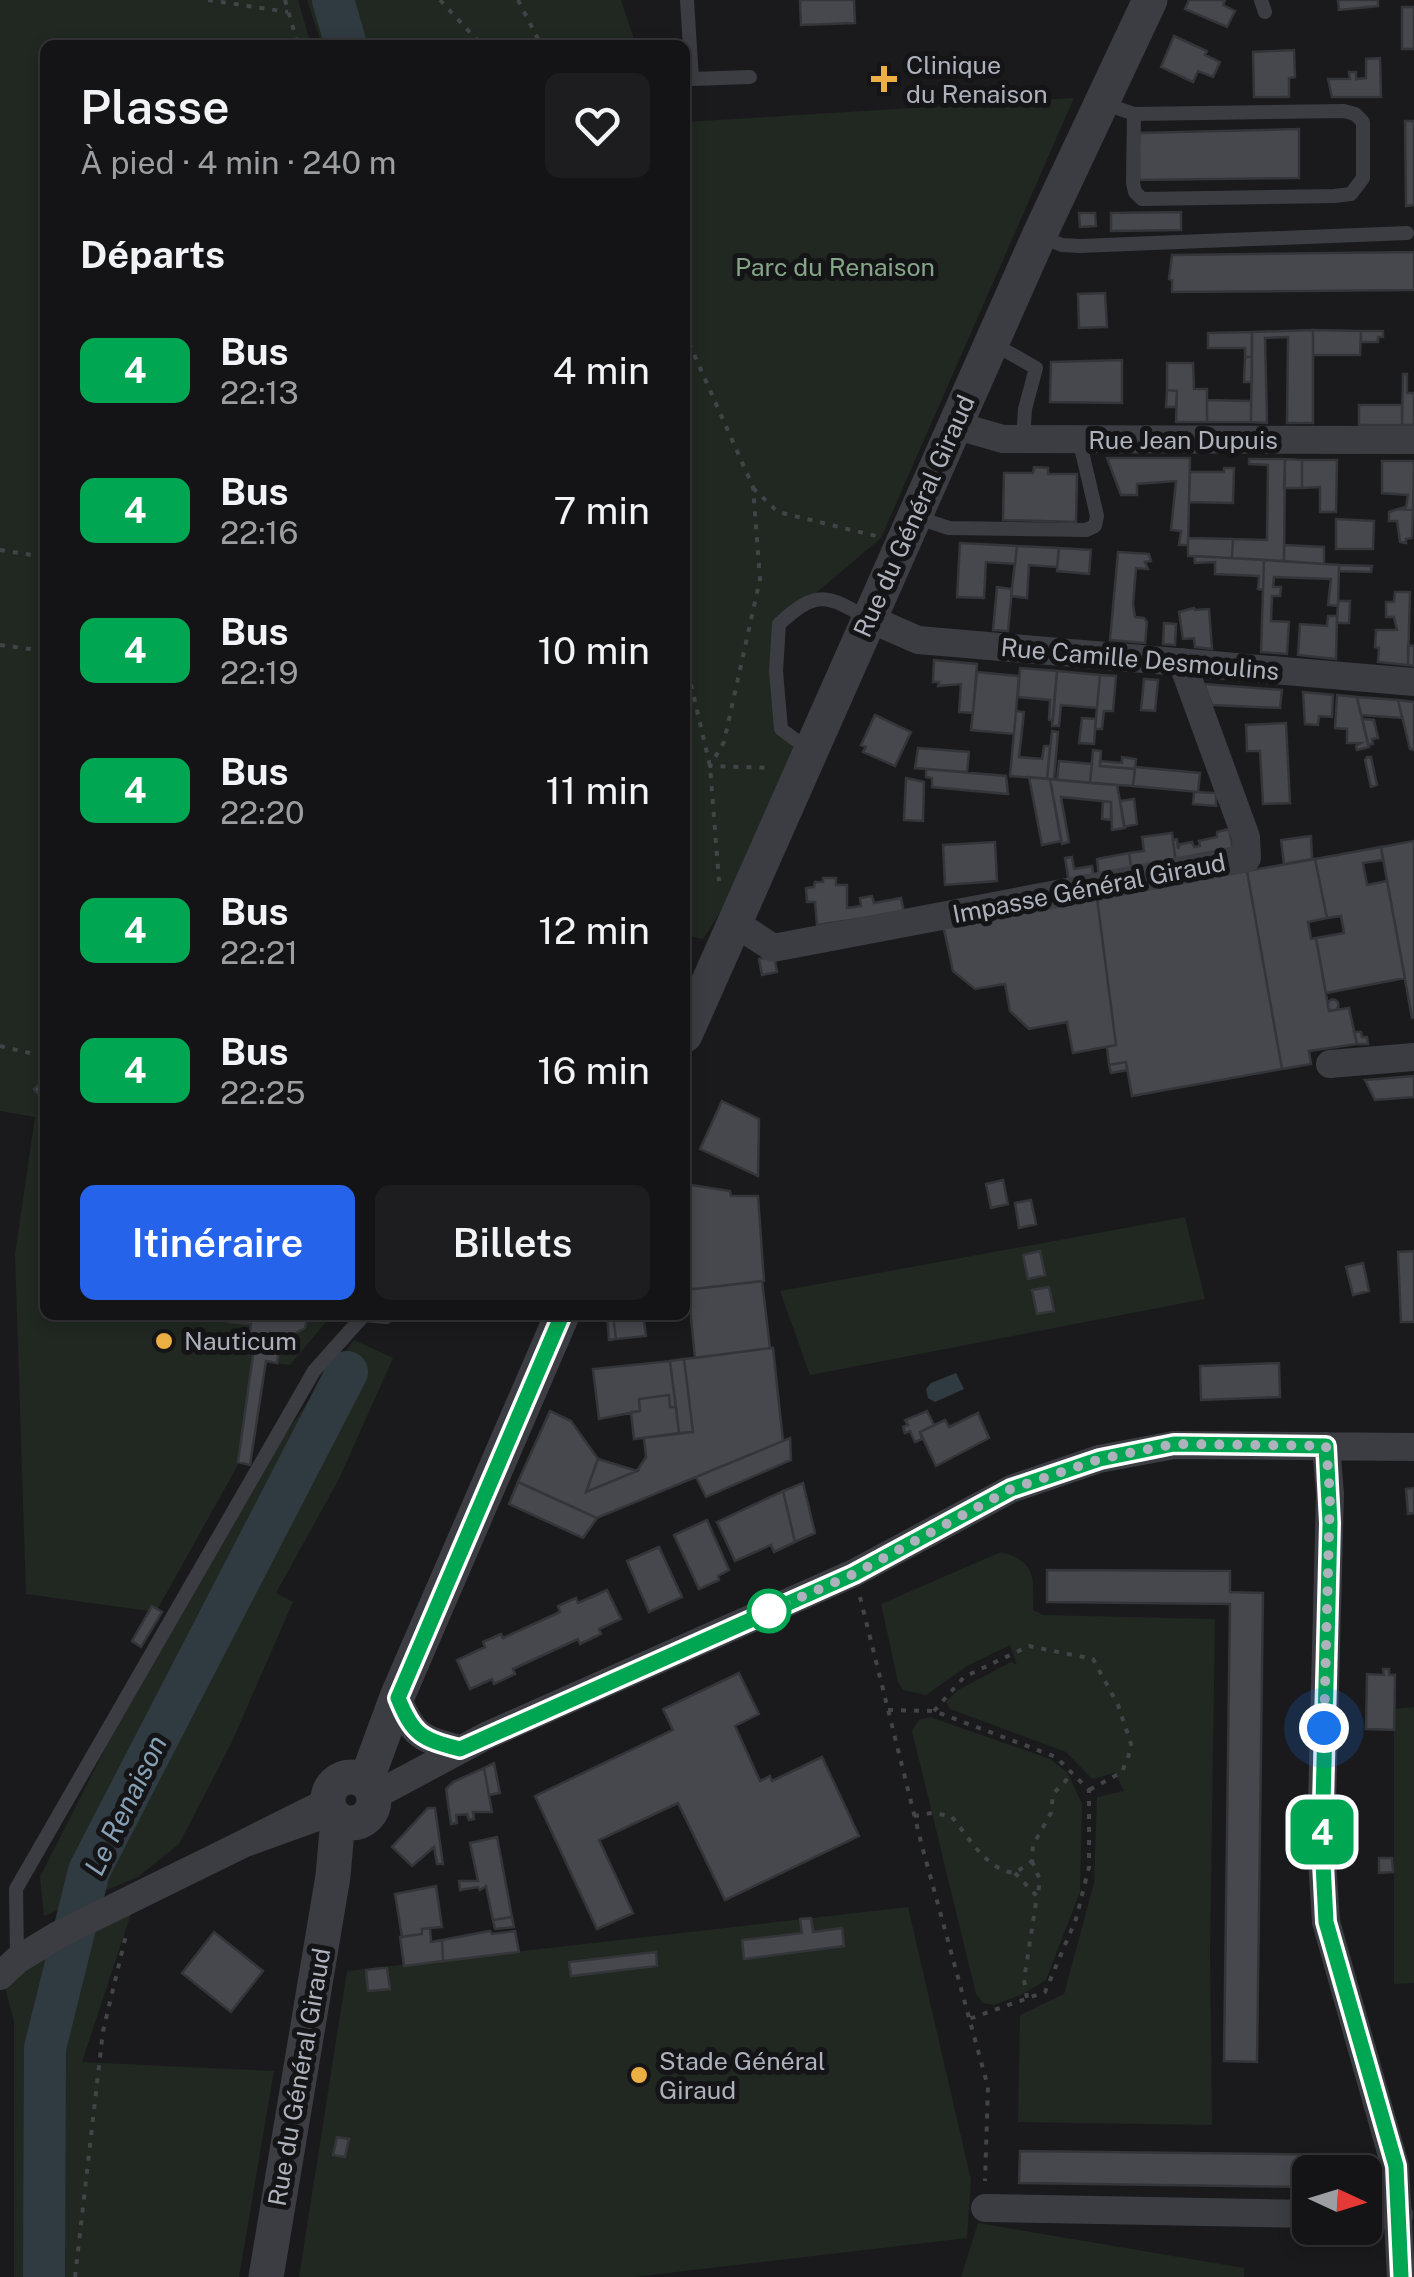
<!DOCTYPE html>
<html lang="fr">
<head>
<meta charset="utf-8">
<style>
	:root { --surface:#141416; --page:#1d1d1f; --text:#f1f3f6; --muted:#9d9ea1; --line:#333335; --accent:#2563eb }
	body { margin:0; font-family:"Public Sans",sans-serif; background:var(--page); color:var(--text); height:100vh; display:flex; flex-direction:column; font-size:38px; white-space:nowrap }
	* { box-sizing:border-box; margin:0 }
	p { font-size:32px; color:var(--muted) }
	.icon { flex:none; width:55px; height:55px; fill:none; stroke:currentColor; stroke-width:2; stroke-linecap:round; stroke-linejoin:round }
	.map { position:relative; flex:1; overflow:hidden }
	.drawer { position:absolute; left:40px; top:40px; width:650px; height:1280px; display:flex; flex-direction:column; background:var(--surface); border-radius:15px; box-shadow:0 5px 15px #0003,0 0 0 2px var(--line) }
	.drawer>* { flex:none }
	.badge { padding:0 20px; border-radius:15px; font-size:35px; line-height:65px }
	.needle { width:65px; rotate:94deg }
	.tools { position:absolute; left:1292px; top:2155px; display:grid; gap:20px }
	.tools a { display:grid; place-items:center; width:90px; height:90px; border-radius:15px; background:var(--surface); box-shadow:0 5px 15px #0003,0 0 0 2px var(--line); font-size:50px }
	.you { position:absolute; width:50px; height:50px; margin:-25px; border:8px solid #fff; border-radius:50%; background:#1a73e8; box-shadow:0 0 0 15px #1a73e833 }
	.map>.badge { position:absolute; translate:-50% -50%; box-shadow:0 0 0 5px #fff }
	h2 { padding:0 40px; font-size:38px; line-height:90px }
	.round { display:grid; place-items:center; flex:none; width:105px; height:105px; border-radius:15px; background:var(--page) }
	.overview { display:flex; align-items:center; justify-content:space-between; height:170px; padding:0 40px }
	h1 { font-size:48px; font-weight:600; line-height:75px }
	.primary-button { display:flex; gap:20px; margin-top:auto; padding:20px 40px }
	.primary-button a { flex:1; height:115px; border-radius:15px; background:var(--accent); color:#fff; font-size:40px; font-weight:600; line-height:115px; text-align:center }
	.primary-button a+a { background:var(--page); color:var(--text) }
	ul { padding:0; list-style:none }
	li { display:flex; align-items:center; gap:30px; height:140px; padding:0 40px }
	li div { flex:1 }
	li b { display:block; font-size:38px }
	li em { font-style:normal }
	li .badge { min-width:110px; font-weight:700; text-align:center }
	.map>svg:first-child { display:block }
	.green { fill:#202821 }
	.water { fill:#303a41 }
	.lines { fill:none; stroke-linecap:round; stroke-linejoin:round }
	.river { stroke:#303a41; stroke-width:42 }
	.building { fill:#47484d; stroke:#343539; stroke-width:2.5 }
	.path { stroke:#424448; stroke-width:4; stroke-dasharray:5 8; stroke-linecap:butt }
	.service { stroke:#3b3d42; stroke-width:14 }
	.minor { stroke:#3b3d42; stroke-width:28 }
	.tertiary { stroke:#3b3d42; stroke-width:35 }
	.line-casing { stroke:#fff; stroke-width:22 }
	.line { stroke:#00a651; stroke-width:15 }
	.walk { stroke:#adb2bc; stroke-width:10; stroke-dasharray:0 18 }
	.poi-dot { fill:#ecaf43; stroke:#151518; stroke-width:4 }
	.stop-dot { fill:#fff; stroke:#00a651; stroke-width:5 }
	.labels { text-anchor:middle; dominant-baseline:central; stroke-width:10; stroke-linejoin:round; paint-order:stroke }
	.poi-label { font-size:25px; fill:#adb2bc; stroke:#151518; text-anchor:start }
	.park-label { font-size:25px; fill:#85a687; stroke:#151518 }
	.street-label { font-size:25px; fill:#adb2bc; stroke:#151518 }
	.water-label { font-size:28px; font-style:italic; fill:#86a0b5; stroke:#151518 }
</style>
</head>
<body>
<div class="map">
<svg width="1414" height="2277" viewBox="0 0 1414 2277">
	<rect width="100%" height="100%" fill="#1a1a1d"/>
	<path class="green" d="M0 0H298L311 45H45V1315H332L290 1365 266 1362 250 1465 239 1463 156 1612 26 1594 15 1254 35 1117 0 1111Z
		M307 0H621L636 45H322Z
		M1074 98 881 538 779 624 778 728 811 751 737 886 703 939 685 935V122Z
		M1185 1217 1205 1299 810 1375 780 1291Z
		M354 1340 393 1358 339 1479 276 1593 293 1602 231 1744 179 1844 138 1877 44 1916 40 1877 110 1739 284 1435Z
		M1001 1552C1036 1561 1034 1579 1033 1610L1043 1615 1215 1619 1210 1953 1212 2125 1018 2122 1020 2015 1064 1994 1094 1883 1097 1797 1124 1791 1115 1773 1092 1779 1066 1752 950 1709 946 1702 958 1690 1011 1662 1017 1665 1010 1645 967 1666 926 1695 903 1690 898 1682 881 1604Z
		M1414 1707V1983L1394 1984V1709Z
		M930 1717 1050 1759 1067 1772 1082 1804 1080 1892 1046 1980 1021 1995 994 2005 983 2003 976 1994 915 1743 912 1731 919 1720Z
		M908 1907 971 2180 967 2238 634 2277H299L347 1971Z
		M132 1911 82 2062 274 2071 239 2277H14V2021L4 1984 54 1945Z
		M978 2223 1244 2268V2277H961Z"/>
	<path class="water" d="M956 1373 964 1389 935 1402 928 1398 926 1389 931 1383Z"/>
	<g class="lines">
		<path class="river" d="M333 0 346 45
			M44 2277 45 2048 89 1871 347 1372"/>
	</g>
	<path class="building" d="M800 0H854L855 23 801 25Z
		M1189 0H1225L1223 5 1235 11 1227 27 1185 9Z
		M1338 0H1378V6L1339 10Z
		M1402 7H1414V49H1402Z
		M1174 36 1207 51 1205 55 1220 62 1213 77 1198 71 1193 82 1161 67Z
		M1294 50 1295 77 1289 78V97H1254L1253 52Z
		M1380 58 1381 97H1332L1328 79H1350L1349 72H1356V79L1366 78V59Z
		M1405 121H1414V205L1406 206Z
		M1299 129V178L1139 180V133Z
		M1181 212V230L1111 231V213Z
		M1079 213H1095L1096 226 1080 227Z
		M1414 252V290L1172 292V280L1169 279 1172 255Z
		M1105 293 1107 327 1079 328 1078 294Z
		M1313 330V423H1287L1288 337 1265 338 1267 423 1251 422 1252 332Z
		M1313 330 1361 331 1360 355H1313Z
		M1361 331H1383V337H1378V342H1361Z
		M1252 332V357H1245V348H1208V333Z
		M1245 357H1252V382H1244Z
		M1122 360V403L1050 402 1051 362Z
		M1167 363H1193L1194 389H1207V422H1176L1177 391 1167 390Z
		M1403 374H1407V393H1414V425H1402Z
		M1167 390 1177 391 1176 407H1166Z
		M1207 400 1251 401V422H1207Z
		M1359 405H1402V425H1359Z
		M1107 458H1190L1188 545H1179L1181 531 1171 530 1176 481 1137 484V495H1121Z
		M1249 459H1285L1284 561 1232 558 1233 539 1267 540 1268 465 1249 464Z
		M1285 459 1302 460V488H1284Z
		M1302 460H1337L1336 512H1320V487L1302 488Z
		M1382 461H1414L1413 510 1398 509 1406 507 1408 495 1382 493Z
		M1034 467 1048 468V474H1077L1076 522 1003 520 1004 473H1033Z
		M1224 468H1234L1233 503 1189 502 1190 472H1224Z
		M1398 509 1413 510 1412 538 1406 539V543L1400 542 1397 521H1389V512Z
		M1336 519 1374 521 1373 549H1336Z
		M1188 538 1233 539 1232 558 1188 556Z
		M960 543 1017 546 1015 564 986 562 984 598 957 597Z
		M1284 545 1324 547V564L1284 561Z
		M1017 546 1059 548 1057 567 1029 565 1027 598 1011 596Z
		M1059 548 1091 550 1089 574 1057 571Z
		M1118 552 1149 554 1151 561 1145 562 1148 569 1136 568 1133 604 1135 617 1144 618 1147 622 1145 643 1110 640Z
		M1194 556 1264 560 1263 590 1258 589 1259 576 1215 574V562L1195 563Z
		M1264 560 1339 565 1338 606 1328 605 1331 579 1274 577 1273 587H1281L1280 596H1272L1271 621 1289 622 1287 654 1261 652Z
		M1339 565 1372 566 1371 572 1339 571Z
		M997 587 1012 589 1008 631 993 630Z
		M1395 592H1410L1408 665 1378 662 1379 648 1375 647 1376 630H1397L1394 617H1386V602H1394Z
		M1338 601H1350L1349 623H1337Z
		M1194 608 1195 610 1209 609 1212 649 1195 647 1194 638 1183 639 1179 612Z
		M1328 616H1337L1336 659 1298 655 1300 624 1327 626Z
		M1164 623 1176 624 1175 645 1163 644Z
		M1408 645 1414 646V666L1408 665Z
		M934 660 977 664 973 713 959 712 961 684 938 686 939 682H933Z
		M1020 668 1057 671 1053 720H1049L1050 700 1018 697Z
		M1057 671 1100 675 1097 708 1061 705 1059 726H1052Z
		M977 672 1019 676 1014 734 971 730Z
		M1100 675 1116 676 1113 711H1104L1102 729H1095Z
		M1144 679 1158 680 1155 711 1141 710Z
		M1204 684 1282 690 1280 708 1212 705Z
		M1303 692 1333 695 1332 717 1319 716 1318 725 1305 724Z
		M1337 695 1357 697 1369 747 1357 750 1356 746 1361 743H1347V729L1335 728Z
		M1357 697 1398 700 1402 718 1361 715Z
		M1398 700 1414 702V750L1410 749Z
		M1016 711 1024 712 1019 757 1042 759 1044 746H1050L1047 779 1010 776Z
		M875 715 911 732 895 766 863 752 866 747 861 745Z
		M1082 718 1096 719 1094 744 1079 743Z
		M1362 719 1374 720 1378 738 1372 739 1373 744 1368 745Z
		M1286 723 1290 803 1263 804 1260 751H1247L1246 725Z
		M1052 731 1058 732 1054 779H1047Z
		M918 748 969 752 967 772 915 768Z
		M1093 750 1101 751 1100 766 1135 769 1133 786 1090 783Z
		M1122 757 1136 759 1135 769 1100 766V761L1122 763Z
		M1367 757H1371L1377 785 1371 787 1365 760Z
		M1059 761 1092 764 1090 783 1057 780Z
		M1135 767 1200 773 1198 792 1133 786Z
		M926 769 1006 776 1008 794 932 787V778L926 777Z
		M1029 777 1050 779 1061 841 1042 845Z
		M906 778 924 782 923 821 904 820Z
		M1050 779 1117 785 1125 828 1112 830 1111 802 1061 797 1069 842 1062 844Z
		M1194 792 1216 793V806L1193 804Z
		M1134 799 1137 824 1124 827 1120 801Z
		M1103 801 1111 802V820L1102 819Z
		M1229 829 1234 854 1176 864 1173 840 1177 839 1178 849 1180 844 1192 842 1194 847 1200 846 1199 841 1217 837V832Z
		M1172 833 1176 864 1132 872 1129 853 1144 851 1142 837Z
		M1311 836 1312 859 1284 864 1281 840Z
		M1414 841V1017L1412 1018 1381 847Z
		M995 842 997 881 945 885 943 845Z
		M1381 847 1383 860 1363 863 1367 885 1387 881 1405 978 1326 993 1316 938 1344 933 1341 916 1327 918 1315 859Z
		M1129 853 1132 872 1099 878 1097 859Z
		M1072 857 1074 869 1092 866 1094 879 1069 883 1065 858Z
		M1315 859 1327 918 1308 922 1311 939 1316 938 1329 1011 1349 1008 1357 1044 1309 1051 1311 1064 1282 1069 1247 871Z
		M1247 871 1282 1069 1132 1096 1126 1062 1109 1065 1107 1047 1116 1045 1097 898Z
		M823 878H836V885H847V908L861 906 860 898 872 896 874 903 901 898 904 912 817 925 815 902H807L806 888 814 887 815 882H823Z
		M1097 898 1116 1045 1073 1053 1067 1022 1029 1029 1010 1011 1005 984 975 989 953 971 943 925Z
		M774 956 777 972 762 975 759 959Z
		M1327.5 1005a5.5 5.5 0 1 1 11 0a5.5 5.5 0 1 1-11 0Z
		M1354 1032H1361L1362 1037H1367L1368 1044H1357Z
		M1126 1062 1127 1070 1111 1073 1109 1065Z
		M1414 1076V1097L1375 1100 1365 1080Z
		M45 1079V1102L34 1089Z
		M722 1101 759 1119 758 1176 700 1149Z
		M1003 1180 1008 1204 991 1208 986 1184Z
		M685 1184 730 1191 731 1196H758L764 1281 685 1290Z
		M1031 1200 1036 1224 1019 1228 1015 1203Z
		M1040 1251 1045 1275 1028 1279 1023 1255Z
		M1414 1251V1322H1401L1398 1252Z
		M1363 1263 1369 1291 1353 1295 1346 1267Z
		M762 1281 770 1348 695 1358 690 1307 685 1308V1290Z
		M1049 1287 1054 1311 1037 1314 1032 1290Z
		M210 1315H308L305 1328 292 1335 289 1351 279 1350 277 1363 266 1361 250 1465 238 1462 254 1348 248 1347 251 1324 229 1322Z
		M607 1315H613L616 1339 609 1340Z
		M613 1315H643L646 1336 616 1339Z
		M773 1348 783 1441 597 1518 518 1482 550 1411 571 1421 598 1459 586 1492 637 1471 646 1457 644 1438 693 1432 684 1359Z
		M684 1359 693 1432 679 1433 670 1361Z
		M670 1361 676 1407H670L669 1395 639 1399 640 1411 599 1419 593 1369Z
		M1279 1363 1280 1397 1201 1400 1200 1366Z
		M669 1395 670 1407H676L679 1433 634 1439 631 1412 640 1411 639 1399Z
		M927 1411 934 1425 920 1432 922 1439 915 1442 910 1431 905 1433 903 1427 908 1425 905 1420Z
		M978 1413 989 1438 936 1466 920 1432 945 1420 949 1427Z
		M790 1438 791 1460 706 1497 696 1477Z
		M598 1459 637 1471 586 1492Z
		M518 1482 597 1518 583 1538 509 1504Z
		M803 1483 815 1533 795 1542 783 1491Z
		M1414 1488V1513L1408 1514 1406 1489Z
		M783 1491 795 1542 774 1552 771 1545 735 1561 717 1522Z
		M707 1520 729 1570 718 1576 719 1580 699 1589 674 1535Z
		M659 1547 682 1597 649 1612 627 1561Z
		M1047 1570 1230 1571V1592L1263 1593 1257 2062 1224 2061 1230 1604 1047 1602Z
		M607 1590 621 1619 599 1629 601 1634 580 1644 578 1639 513 1669 515 1674 494 1684 492 1679 470 1689 457 1660 485 1647 483 1642 501 1634 503 1638 560 1612 558 1606 576 1598 578 1603Z
		M152 1606 162 1612 141 1647 132 1641Z
		M1383 1669H1389V1675H1395L1394 1730 1366 1729 1367 1674 1384 1675Z
		M739 1673 759 1714 735 1726 760 1781 770 1776 772 1781 822 1757 859 1836 725 1900 678 1803 599 1840 633 1913 597 1929 535 1796 673 1730 663 1709Z
		M494 1763 500 1793 489 1795 484 1768Z
		M484 1768 492 1812H473L474 1819 469 1820 467 1814 456 1815 457 1823 451 1824 446 1789 453 1782Z
		M428 1808H435L443 1864H437L434 1847 412 1866 392 1847Z
		M497 1837 512 1917 493 1920 486 1886 480 1890 478 1887 460 1890 459 1881H478L470 1843Z
		M1379 1858H1392L1393 1872 1379 1873Z
		M436 1886 442 1927 422 1929V1934L402 1937 395 1894Z
		M512 1917 514 1927 495 1929 493 1920Z
		M811 1918 813 1932 842 1928 844 1946 744 1959 742 1940 802 1933 800 1919Z
		M430 1928 431 1942 442 1940 443 1961 404 1966 400 1937 422 1934V1929Z
		M490 1931 492 1934 515 1931 519 1952 443 1961 442 1940Z
		M214 1932 263 1971 231 2012 182 1973Z
		M656 1952 657 1966 571 1976 569 1962Z
		M383 1968H387L390 1989 368 1991 366 1970Z
		M337 2137 349 2139 345 2157 333 2155Z
		M1020 2151 1343 2155 1342 2172H1310V2187L1019 2183Z"/>
	<g class="lines">
		<path class="path" d="M208 0 288 12
			M285 0 298 45
			M440 0 476 39 488 45
			M518 0 541 45
			M685 334 689 343 685 346
			M689 343 753 487 760 579 724 742 710 766 772 768
			M753 488 778 512 876 536
			M0 550 45 557
			M0 645 45 651
			M685 659 710 766 719 881
			M0 1046 30 1053
			M860 1597 922 1846 988 2087 985 2181
			M888 1710 934 1711 1056 1757 1089 1790V1867L1076 1919 1045 1992 969 2019
			M934 1711 964 1677 1029 1646 1093 1659 1118 1705 1132 1747 1122 1772 1089 1790
			M914 1816 932 1813 951 1816C969 1837 986 1870 1015 1873L1032 1861 1033 1845 1051 1813 1053 1794 1072 1774
			M1032 1861 1040 1880 1038 1894
			M1015 1873 1037 1896 1024 1980 1027 1998
			M75 2277 103 2031 127 1931"/>
		<path class="service" d="M687 0 692 79 750 77
			M1261 0 1265 12
			M1103 103 1134 114 1344 111 1355 114 1363 122V178L1351 194 1334 196 1142 199 1135 192 1133 183 1134 114
			M1039 236 1062 245 1080 246 1407 233
			M992 343 1036 368 1025 409 1023 439
			M915 517 949 528 1086 530 1095 526 1097 516 1079 439
			M808 749 781 729 776 671 779 624C817 589 827 595 869 619
			M17 1959 16 1889 314 1371 364 1315 386 1317"/>
		<path class="minor" d="M954 425 1003 439 1414 440
			M870 619 918 640 1414 682
			M735 923 773 948 1247 858 1246 837 1182 662
			M1330 1064 1414 1057
			M1326 1446 1330 1494 1321 1844 1326 1922 1395 2166 1401 2277
			M397 1697C413 1736 421 1739 460 1749
			M374 1796 486 1736 854 1573 1011 1489 1099 1459 1174 1445 1414 1447
			M327 1802 245 1843 331 1812
			M0 1976 17 1960 58 1935 245 1843
			M985 2208 1310 2214
			M1365 2215H1399"/>
		<path class="tertiary" d="M685 1035 1039 236 1150 0
			M328 1800a23 23 0 1 1 46 0a23 23 0 1 1-46 0Z
			M366 1781 397 1697 562 1315
			M266 2277 333 1876 338 1819"/>
	</g>
	<g class="lines">
		<defs>
			<path id="line" d="M562 1315 398 1698C413 1735 421 1739 460 1749L854 1574 1011 1489 1100 1459 1174 1444 1326 1446 1330 1523 1322 1844 1326 1922 1396 2166 1401 2277"/>
		</defs>
		<use href="#line" class="line-casing"/>
		<use href="#line" class="line"/>
		<path class="walk" d="M769 1611 854 1574 1011 1489 1100 1459 1174 1444 1326 1446 1330 1494 1324 1728"/>
	</g>
	<g class="poi-dot">
		<path d="M879 64h10v10h10v10h-10v10h-10v-10h-10v-10h10z"/>
		<circle cx="164" cy="1341" r="10"/>
		<circle cx="639" cy="2075" r="10"/>
	</g>
	<circle class="stop-dot" cx="769" cy="1611" r="20"/>
	<g class="labels">
		<g class="poi-label">
			<text x="906" y="65">Clinique<tspan x="906" dy="29">du Renaison</tspan></text>
			<text x="184" y="1341">Nauticum</text>
			<text x="659" y="2061">Stade Général<tspan x="659" dy="29">Giraud</tspan></text>
		</g>
		<g class="park-label">
			<text x="835" y="267">Parc du Renaison</text>
		</g>
		<g class="street-label">
			<text x="1183" y="440">Rue Jean Dupuis</text>
			<text transform="translate(914 516) rotate(-66)">Rue du Général Giraud</text>
			<text transform="translate(1140 659) rotate(5)">Rue Camille Desmoulins</text>
			<text transform="translate(1089 888) rotate(-11)">Impasse Général Giraud</text>
			<text transform="translate(299 2077) rotate(-80)">Rue du Général Giraud</text>
		</g>
		<g class="water-label">
			<text transform="translate(125 1805) rotate(-64)">Le Renaison</text>
		</g>
	</g>
</svg>
<div class="tools">
<a><svg class="needle" viewBox="-14 -14 28 28"><path d="M0-13l5 13h-10z" fill="#e53935"/><path d="M0 13l5-13h-10z" fill="#9d9ea1"/></svg></a>
</div>
<div class="you" style="left:1324px;top:1728px"></div>
<b class="badge" style="left:1322px;top:1832px;background:#00a651;color:#fff">4</b>
<section class="drawer">
<div class="overview"><div><h1>Plasse</h1><p>À pied · 4 min · 240 m</p></div><a class="round"><svg class="icon" aria-label="heart" viewBox="0 0 24 24"><path d="M12 20l-8-8c-3-5 5-10 8-4 3-6 11-1 8 4z"/></svg></a></div>
<h2>Départs</h2>
<ul>
<li><span class="badge" style="background:#00a651;color:#fff">4</span><div><b>Bus</b><p>22:13</p></div><em>4 min</em></li>
<li><span class="badge" style="background:#00a651;color:#fff">4</span><div><b>Bus</b><p>22:16</p></div><em>7 min</em></li>
<li><span class="badge" style="background:#00a651;color:#fff">4</span><div><b>Bus</b><p>22:19</p></div><em>10 min</em></li>
<li><span class="badge" style="background:#00a651;color:#fff">4</span><div><b>Bus</b><p>22:20</p></div><em>11 min</em></li>
<li><span class="badge" style="background:#00a651;color:#fff">4</span><div><b>Bus</b><p>22:21</p></div><em>12 min</em></li>
<li><span class="badge" style="background:#00a651;color:#fff">4</span><div><b>Bus</b><p>22:25</p></div><em>16 min</em></li>
</ul>
<div class="primary-button"><a>Itinéraire</a><a>Billets</a></div>
</section>
</div>
</body>
</html>
